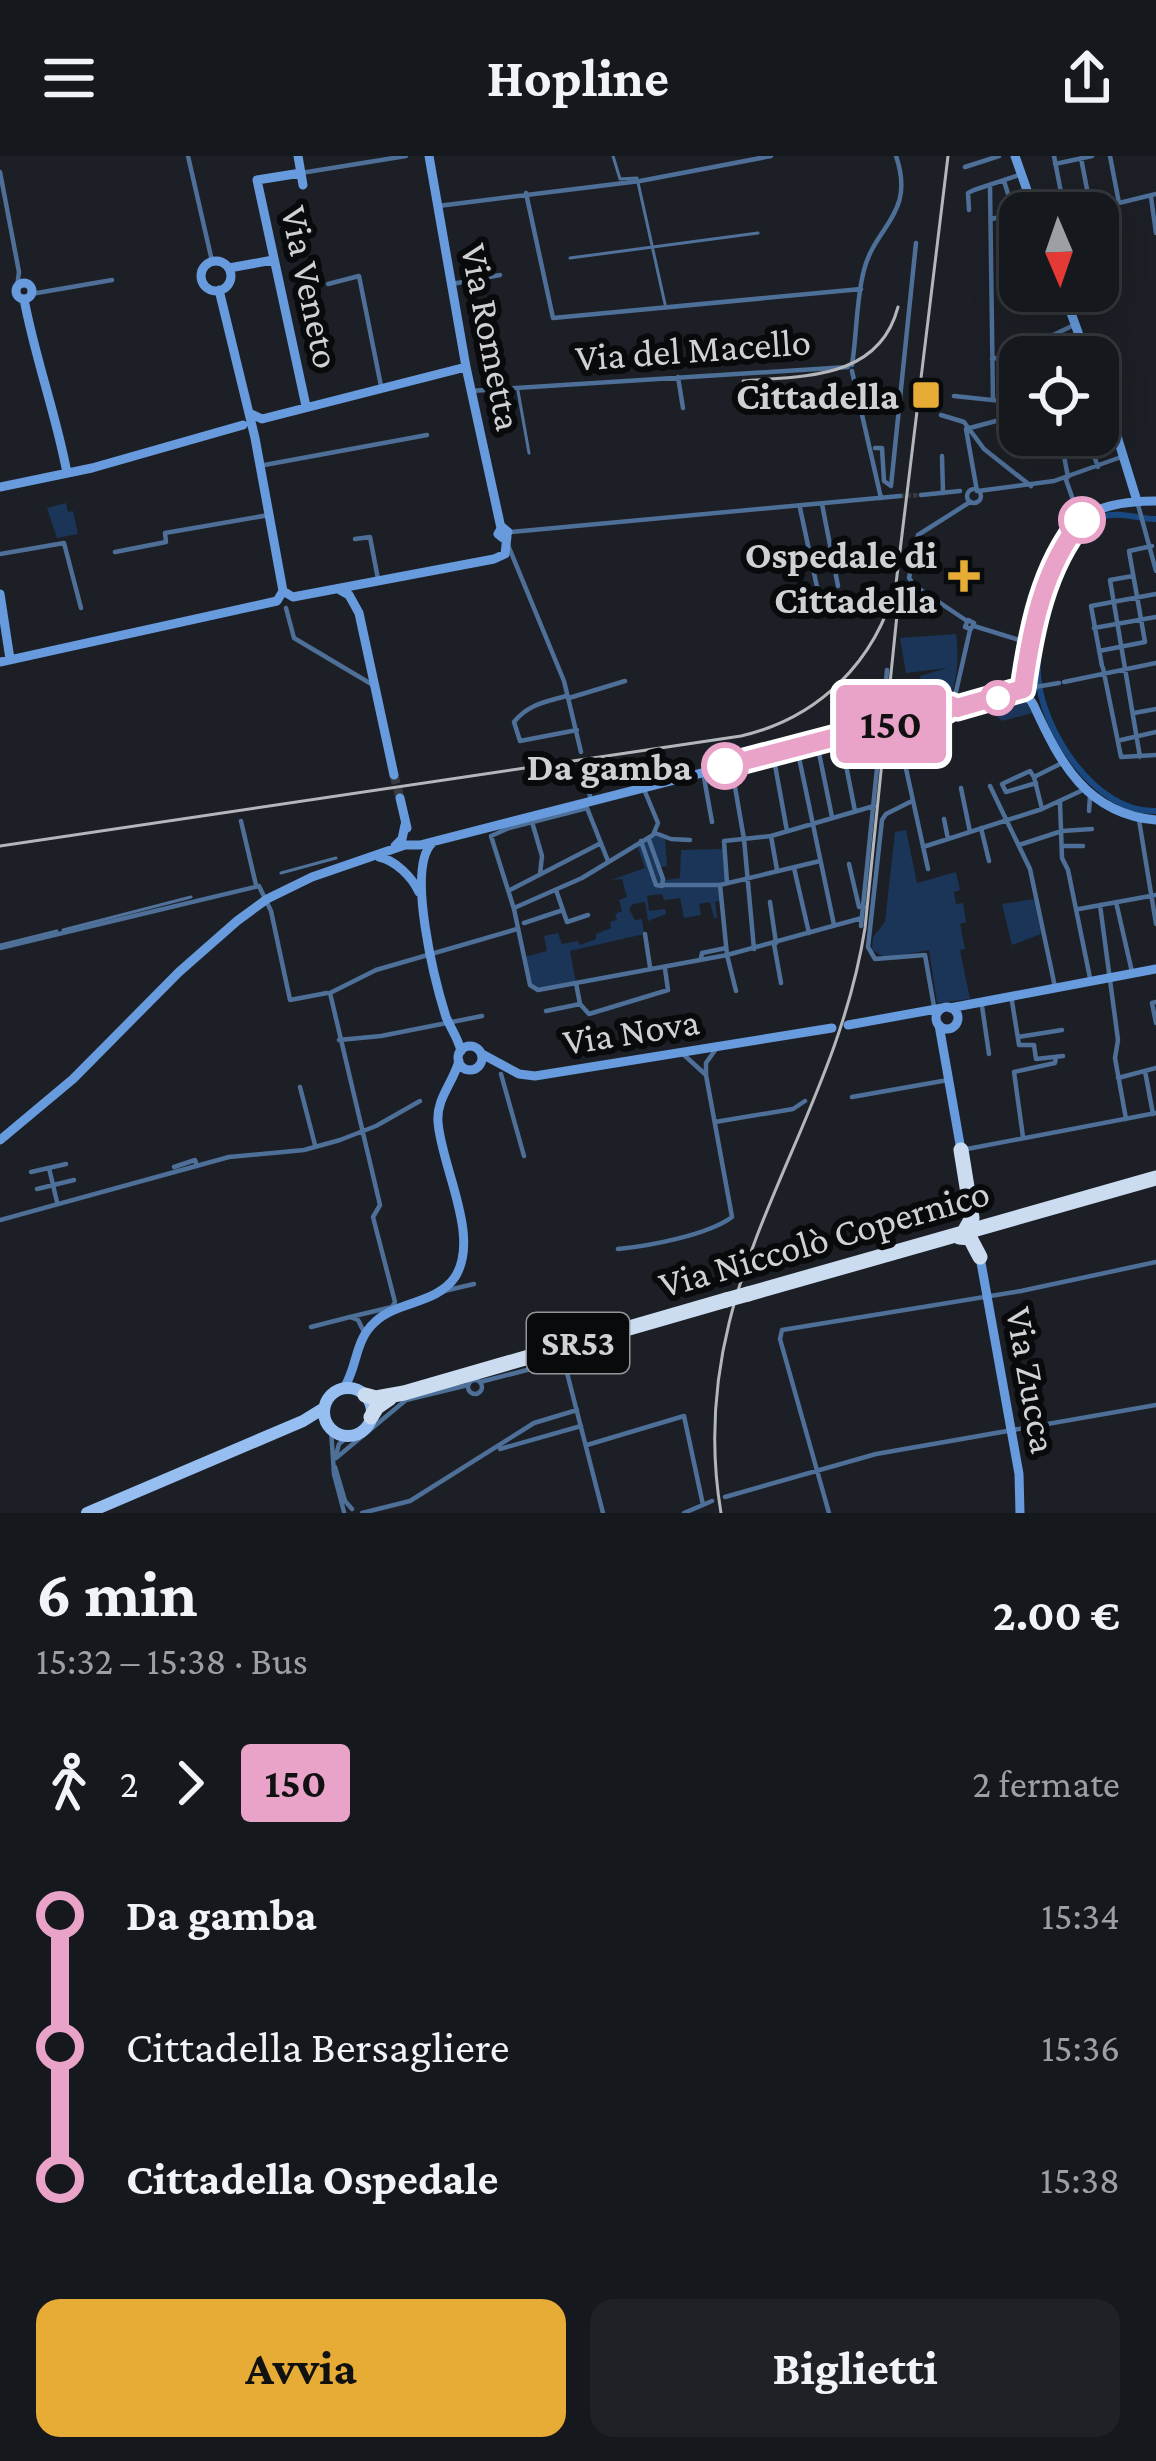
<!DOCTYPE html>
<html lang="it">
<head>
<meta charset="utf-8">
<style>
	:root { --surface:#15181c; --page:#1e2125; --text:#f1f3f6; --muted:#9da0a3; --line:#34373b; --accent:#e6ac36 }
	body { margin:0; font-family:"Crimson Pro",serif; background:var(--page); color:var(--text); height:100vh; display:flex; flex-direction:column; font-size:45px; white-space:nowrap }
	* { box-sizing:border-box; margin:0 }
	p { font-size:39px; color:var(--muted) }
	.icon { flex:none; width:66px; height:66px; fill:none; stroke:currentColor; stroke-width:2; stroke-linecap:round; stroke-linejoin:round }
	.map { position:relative; height:1357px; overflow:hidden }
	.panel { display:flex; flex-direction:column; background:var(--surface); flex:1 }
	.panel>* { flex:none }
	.badge { padding:0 24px; border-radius:9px; font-size:42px; line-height:78px }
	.needle { width:78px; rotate:178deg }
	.tools { position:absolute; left:999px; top:36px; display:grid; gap:24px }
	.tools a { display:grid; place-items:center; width:120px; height:120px; border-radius:24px; background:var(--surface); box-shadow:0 6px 30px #0003,0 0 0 3px var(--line); font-size:60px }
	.map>.badge { position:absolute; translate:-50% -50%; box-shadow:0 0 0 6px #fff }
	.legs { display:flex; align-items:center; gap:18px; height:132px; padding:0 36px; font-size:39px }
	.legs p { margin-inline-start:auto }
	.overview { display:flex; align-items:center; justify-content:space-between; height:204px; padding:0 36px }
	h1 { font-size:66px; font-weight:700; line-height:90px }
	.action { display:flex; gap:24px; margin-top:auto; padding:24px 36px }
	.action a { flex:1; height:138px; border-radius:24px; background:var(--accent); color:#111; font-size:48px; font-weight:700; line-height:138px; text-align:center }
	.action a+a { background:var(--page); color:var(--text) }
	ul { padding:0 36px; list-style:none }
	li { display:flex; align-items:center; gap:42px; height:132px; font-size:45px }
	li i { display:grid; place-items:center; width:18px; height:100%; margin:0 15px; background:currentColor }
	li i::after { content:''; width:30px; height:30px; margin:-15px; border:9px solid; border-radius:50%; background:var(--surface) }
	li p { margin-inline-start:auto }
	li:first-child i { background:linear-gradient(#0000 50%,currentColor 0) }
	li:last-child i { background:linear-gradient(currentColor 50%,#0000 0) }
	header { display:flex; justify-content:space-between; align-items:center; height:156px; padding:0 36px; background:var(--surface); font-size:54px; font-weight:700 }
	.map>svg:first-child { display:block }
	.green { fill:#1a3557 }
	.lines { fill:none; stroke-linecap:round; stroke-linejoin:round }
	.stream { stroke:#50719a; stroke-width:3 }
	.canal { stroke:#194880; stroke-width:6 }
	.street-tunnel { stroke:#373b40; stroke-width:4.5; stroke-dasharray:4.5 2; stroke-linecap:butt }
	.secondary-tunnel { stroke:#373b40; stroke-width:9; stroke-dasharray:9 4.5; stroke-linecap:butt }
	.street { stroke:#4e6f98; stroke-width:4.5 }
	.secondary { stroke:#679bde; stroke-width:9 }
	.primary { stroke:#96bef1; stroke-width:12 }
	.highway { stroke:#ccdcf0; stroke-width:15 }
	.rail { stroke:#b3b6ba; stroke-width:3 }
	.highway-bridge { stroke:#ccdcf0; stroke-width:15 }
	.line-1-casing { stroke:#fff; stroke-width:27 }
	.line-1 { stroke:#e9a2c8; stroke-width:18 }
	.poi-dot { fill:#e6ac36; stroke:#080a0c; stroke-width:4.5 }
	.stop-1-dot { fill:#fff; stroke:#e9a2c8; stroke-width:6 }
	.labels { text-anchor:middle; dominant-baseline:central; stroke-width:12; stroke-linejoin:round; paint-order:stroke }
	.shield { fill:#080a0c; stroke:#939699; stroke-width:3 }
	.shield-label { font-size:36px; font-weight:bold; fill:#cfd2d5 }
	.street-label { font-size:39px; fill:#cfd2d5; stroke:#080a0c }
	.poi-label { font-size:39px; font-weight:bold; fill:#cfd2d5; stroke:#080a0c; text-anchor:end }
	.stop-label { font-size:39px; font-weight:bold; fill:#cfd2d5; stroke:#080a0c; text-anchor:end }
</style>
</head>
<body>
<header><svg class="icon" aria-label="menu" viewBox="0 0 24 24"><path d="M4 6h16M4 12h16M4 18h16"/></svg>Hopline<svg class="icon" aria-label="share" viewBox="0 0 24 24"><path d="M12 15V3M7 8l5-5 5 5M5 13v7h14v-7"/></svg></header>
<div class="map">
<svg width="1156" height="1357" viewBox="0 0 1156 1357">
	<rect width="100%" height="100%" fill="#1c2026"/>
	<path class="green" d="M66 347 68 356 73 355 78 378 57 382 47 352Z
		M956 478C959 500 958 534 944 551L943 540 925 544 920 520 947 512 906 517 900 482Z
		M1023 542 1033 557 1002 565 994 558 992 549Z
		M906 674 917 727 956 716 960 734 954 736 956 748 963 747 966 766 960 768 965 793 960 794 970 843 937 847 929 794 886 802 872 794 873 781 885 766 895 676Z
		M656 679 665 683 667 710 661 711 666 724 680 722 681 694 723 693 727 727 720 729 721 744 715 746 717 762H714L710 746 699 748 701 759 684 762 680 742 664 744 662 738 647 740 649 755 665 753 666 758 648 765 645 746 633 748 629 753 635 764 642 763 644 778 570 795 576 827 533 832 524 801 547 795 544 780 558 777 562 788 578 785 580 789 596 783V778L611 772 610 766 617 764 615 758 622 755 619 744 627 741 622 723 611 724 645 712 637 689Z
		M1034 743 1041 778 1012 789 1002 748Z"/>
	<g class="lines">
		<path class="stream" d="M613 0 620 23 637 22 665 148
			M570 102 758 77
			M518 235 529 297
			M281 717 336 702
			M63 774 191 741
			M0 789 57 775"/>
		<path class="canal" d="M1156 363C1137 363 1120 355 1101 361 1078 369 1065 397 1057 419 1046 451 1036 484 1038 519 1041 573 1095 658 1156 655"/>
		<path class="street-tunnel" d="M900 340 921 339"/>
		<path class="secondary-tunnel" d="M394 619 400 642"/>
		<path class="street" d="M188 0 212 105
			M1054 0 1065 57
			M1110 0 1119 47
			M1081 2 1091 54
			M1055 8 1092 0
			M965 11 999 0
			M0 16 19 116 17 131
			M301 17 406 0
			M990 31 993 244
			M526 37 553 162 861 133
			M1151 41 1156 77
			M438 50 640 25 771 0
			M969 54 968 37 974 34 1022 18
			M1078 57 1156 38
			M992 63 1014 57 1004 25
			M328 128 359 120 381 230
			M452 128 500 119
			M31 138 112 124
			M1042 156 1067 146
			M1060 201 1084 192
			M992 203 1012 199 1074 169
			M852 209C857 178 856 144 864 114 875 70 916 58 896 0
			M852 215 881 342
			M678 221 683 252
			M470 235 848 211
			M954 240 1020 247
			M941 259 964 266 984 293 1031 330
			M966 273 977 335
			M966 273 1011 261 1009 248
			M1060 279 1068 321
			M1089 286 1098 311
			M875 292H882L884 325 891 330 916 87
			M942 300 943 337
			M259 310 427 279
			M1065 321 1077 355V368
			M967 340a7 7 0 1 1 14 0a7 7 0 1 1-14 0Z
			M978 335 1054 325 1124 300
			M921 339 960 335
			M1137 345 1156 415
			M822 348 838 430
			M800 352 817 431
			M511 376 900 340
			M355 383 370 381 378 423
			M508 389 564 525 581 596
			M115 396 166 386 165 377 269 359
			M0 398 64 387 81 452
			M1133 420 1110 424 1140 601
			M286 452 294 482 373 529
			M968 464 974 467 971 473 965 471Z
			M967 465 915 430 909 422 918 379 970 346
			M974 470 1029 487
			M1094 472 1156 461
			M1099 495 1145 486 1129 395 1152 390
			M1102 510 1091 450 1156 438
			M1103 512 1121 601 1156 599
			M1064 526 1156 507
			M1023 533 1059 527
			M566 540C546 546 528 548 514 566L520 585 577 574
			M569 542 625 525
			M953 549 970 474
			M1134 557 1156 553
			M896 567 928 713
			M845 570 843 562 868 556
			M871 573 868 556 884 550 887 514
			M841 584 855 655
			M1121 584 1156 576
			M817 587 832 661
			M797 592 834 769
			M773 598 787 675
			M731 608 744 683 754 793
			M584 612 591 645
			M703 616 712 666
			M1034 621 1030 615 1002 628 1006 636 1036 627
			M990 630 1030 713 1055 831
			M961 632 970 676
			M912 645 886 658 882 664 868 791 875 803 925 799 936 862
			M1060 646 1062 702 1068 714 1090 822
			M1042 653 1034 621 1062 607
			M1089 655 1090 640
			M944 663 948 683
			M1139 664 1156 768
			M241 665 256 729
			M507 666 509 672 491 680 514 753 530 829 538 834 727 799 862 762
			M532 666 542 700 540 718
			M509 672 587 652 608 705
			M981 672 989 705
			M655 677 671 683 690 684
			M771 680 777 714
			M641 685 656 729 662 730 663 723 649 684
			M1019 689 1062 675 1092 673
			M1064 690H1083
			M923 691 1042 653 1083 634
			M849 708 859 751H864
			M794 712 809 777
			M727 727 724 685 771 680 874 650
			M664 729H720L820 705
			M720 729 727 799 736 835
			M510 734 601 687
			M556 734 567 766 588 759
			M770 746 776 787
			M1116 746 1132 816
			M1100 749 1118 884 1115 902 1126 963
			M514 752 582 722 653 679 658 667 643 631
			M1079 753 1156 739
			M524 767 563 754
			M861 770 881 573
			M645 778 650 811
			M774 788 781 827
			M0 792 259 730 271 755 290 844 327 837
			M701 802 702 797 726 792
			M576 827 580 848 589 858 668 834 665 813
			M1011 839 1019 889H1034L1036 903 1063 900
			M1156 846 1152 847 1156 867
			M982 850 989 898
			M546 855 580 848
			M1018 881 1062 874
			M339 884 381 880 482 860
			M684 899 706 919
			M1145 915 1153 958
			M501 918 524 1000
			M1118 922 1156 912
			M300 931 315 989
			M852 941 948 924
			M715 966 793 953 805 945
			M1023 981 1014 916 1055 907 1056 901
			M967 993 1156 957
			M174 1011 195 1004 197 1010
			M49 1012 57 1046
			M31 1016 66 1008
			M37 1033 74 1024
			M0 1064 229 1001 304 994 340 984 376 970 420 945
			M618 1093C649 1090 708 1079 732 1061L706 919V907L716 893
			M444 1135 474 1128
			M350 1161 392 1151 395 1146 373 1061 380 1049 330 837 376 814 517 773
			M311 1171 350 1161 358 1164 364 1176
			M468 1231a7 7 0 1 1 14 0a7 7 0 1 1-14 0Z
			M480 1226 554 1207 565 1209 603 1357
			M331 1273 334 1318 344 1356
			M587 1289 684 1260 703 1349
			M500 1293 581 1270
			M336 1299 339 1288 349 1280
			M336 1302 406 1244 468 1229
			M335 1311 345 1345 352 1353
			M725 1341 876 1298 1156 1249
			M362 1357 410 1345 534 1267 577 1254
			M684 1357 712 1345
			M829 1357 780 1183 782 1174 1021 1135 1156 1106"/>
		<path class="secondary" d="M298 0 303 29
			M429 0 466 211 501 372
			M1015 0 1035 57
			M301 17 257 24 306 250
			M201 120a15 15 0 1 1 30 0a15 15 0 1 1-30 0Z
			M229 112 273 104
			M16 135a8 8 0 1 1 16 0a8 8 0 1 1-16 0Z
			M219 134 255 282 283 435
			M1063 135 1087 201
			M24 143C35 202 56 258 67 317
			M1098 234 1103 250 1108 251 1137 345
			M249 257 262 263 466 211
			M0 331 92 312 243 269
			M1156 345C1133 345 1103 347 1084 362 1060 381 1013 508 1024 535 1027 541 1032 545 1034 550 1060 607 1087 658 1156 664
			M502 371 508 376 503 382 498 378Z
			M340 434 349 439 359 457 394 619
			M0 438 10 503
			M0 506 277 445 283 435 293 441 494 403 505 398 507 380
			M400 642 407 672
			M432 687C406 713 435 826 446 861 451 873 458 882 461 895
			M395 690 402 683 405 669
			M379 701C395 704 412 721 419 736
			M936 862a11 11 0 1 1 22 0a11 11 0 1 1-22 0Z
			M950 852 1156 813
			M848 869 942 852
			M939 869 961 994
			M458 902a12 12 0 1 1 24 0a12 12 0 1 1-24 0Z
			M482 898 519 918 535 920 832 872
			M0 984 73 923 179 816 237 765 267 743 312 721 405 689H420L831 584 839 575 847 579 947 555 953 558 957 552 1023 533
			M980 1101 1019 1318 1020 1357
			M344 1232C358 1210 354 1185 375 1166 397 1145 437 1148 455 1121 481 1081 441 1010 438 966 436 943 453 927 459 905"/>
		<path class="primary" d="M324 1256a24 24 0 1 1 48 0a24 24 0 1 1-48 0Z
			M87 1357 303 1265 324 1252"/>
		<path class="highway" d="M961 994 972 1062 964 1076
			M959 1081 970 1082 980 1101
			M748 1138 1156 1022
			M365 1239 376 1242 404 1237 726 1144
			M371 1261 377 1251 390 1242"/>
		<path class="rail" d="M743 225C803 220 879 224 898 151
			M0 690 741 580C819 562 876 505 896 428L948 0
			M721 1357C682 1126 832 983 865 772L898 449"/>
		<path class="highway-bridge" d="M726 1144 748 1138"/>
	</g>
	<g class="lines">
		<defs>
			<path id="line-1" d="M725 610 836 581 842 584 844 580 947 555 951 549 957 552 1023 533C1031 475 1043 411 1082 364"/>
		</defs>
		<use href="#line-1" class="line-1-casing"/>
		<use href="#line-1" class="line-1"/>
	</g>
	<g class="poi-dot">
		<rect x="911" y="224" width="30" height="30" rx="6"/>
		<path d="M958 402h12v12h12v12h-12v12h-12v-12h-12v-12h12z"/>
	</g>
	<g class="stop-1-dot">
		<circle cx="1082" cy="364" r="21"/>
		<circle cx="998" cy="542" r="15"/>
		<circle cx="725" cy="610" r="21"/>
	</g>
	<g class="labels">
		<rect class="shield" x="527" y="1157" width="102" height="60" rx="9"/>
		<g class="shield-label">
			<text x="578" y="1187">SR53</text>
		</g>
		<g class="street-label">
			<text transform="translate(311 131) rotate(78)">Via Veneto</text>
			<text transform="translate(492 181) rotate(79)">Via Rometta</text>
			<text transform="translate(693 193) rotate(-4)">Via del Macello</text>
			<text transform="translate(631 875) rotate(-9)">Via Nova</text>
			<text transform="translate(824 1082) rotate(-16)">Via Niccolò Copernico</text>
			<text transform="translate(1032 1224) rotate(80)">Via Zucca</text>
		</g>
		<g class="poi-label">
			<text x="899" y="239">Cittadella</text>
			<text x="937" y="398">Ospedale di<tspan x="937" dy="45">Cittadella</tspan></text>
		</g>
		<g class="stop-label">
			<text x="692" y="610">Da gamba</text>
		</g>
	</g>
</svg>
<div class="tools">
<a><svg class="needle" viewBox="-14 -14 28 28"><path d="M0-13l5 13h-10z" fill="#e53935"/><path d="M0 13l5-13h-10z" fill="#9da0a3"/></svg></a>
<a><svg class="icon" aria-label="locate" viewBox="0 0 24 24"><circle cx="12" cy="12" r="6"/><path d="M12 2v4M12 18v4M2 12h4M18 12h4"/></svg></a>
</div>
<b class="badge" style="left:891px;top:568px;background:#e9a2c8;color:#111">150</b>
</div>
<section class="panel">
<div class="overview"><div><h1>6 min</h1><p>15:32 – 15:38 · Bus</p></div><b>2.00 €</b></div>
<div class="legs"><svg class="icon" aria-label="walk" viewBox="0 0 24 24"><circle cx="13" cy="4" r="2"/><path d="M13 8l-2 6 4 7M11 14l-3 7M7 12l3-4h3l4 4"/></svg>2<svg class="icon" aria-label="forward" viewBox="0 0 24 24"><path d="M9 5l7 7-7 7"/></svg><b class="badge" style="background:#e9a2c8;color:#111">150</b><p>2 fermate</p></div>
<ul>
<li><i style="color:#e9a2c8"></i><b>Da gamba</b><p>15:34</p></li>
<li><i style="color:#e9a2c8"></i><span>Cittadella Bersagliere</span><p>15:36</p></li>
<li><i style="color:#e9a2c8"></i><b>Cittadella Ospedale</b><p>15:38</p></li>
</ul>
<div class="action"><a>Avvia</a><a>Biglietti</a></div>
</section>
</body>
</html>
